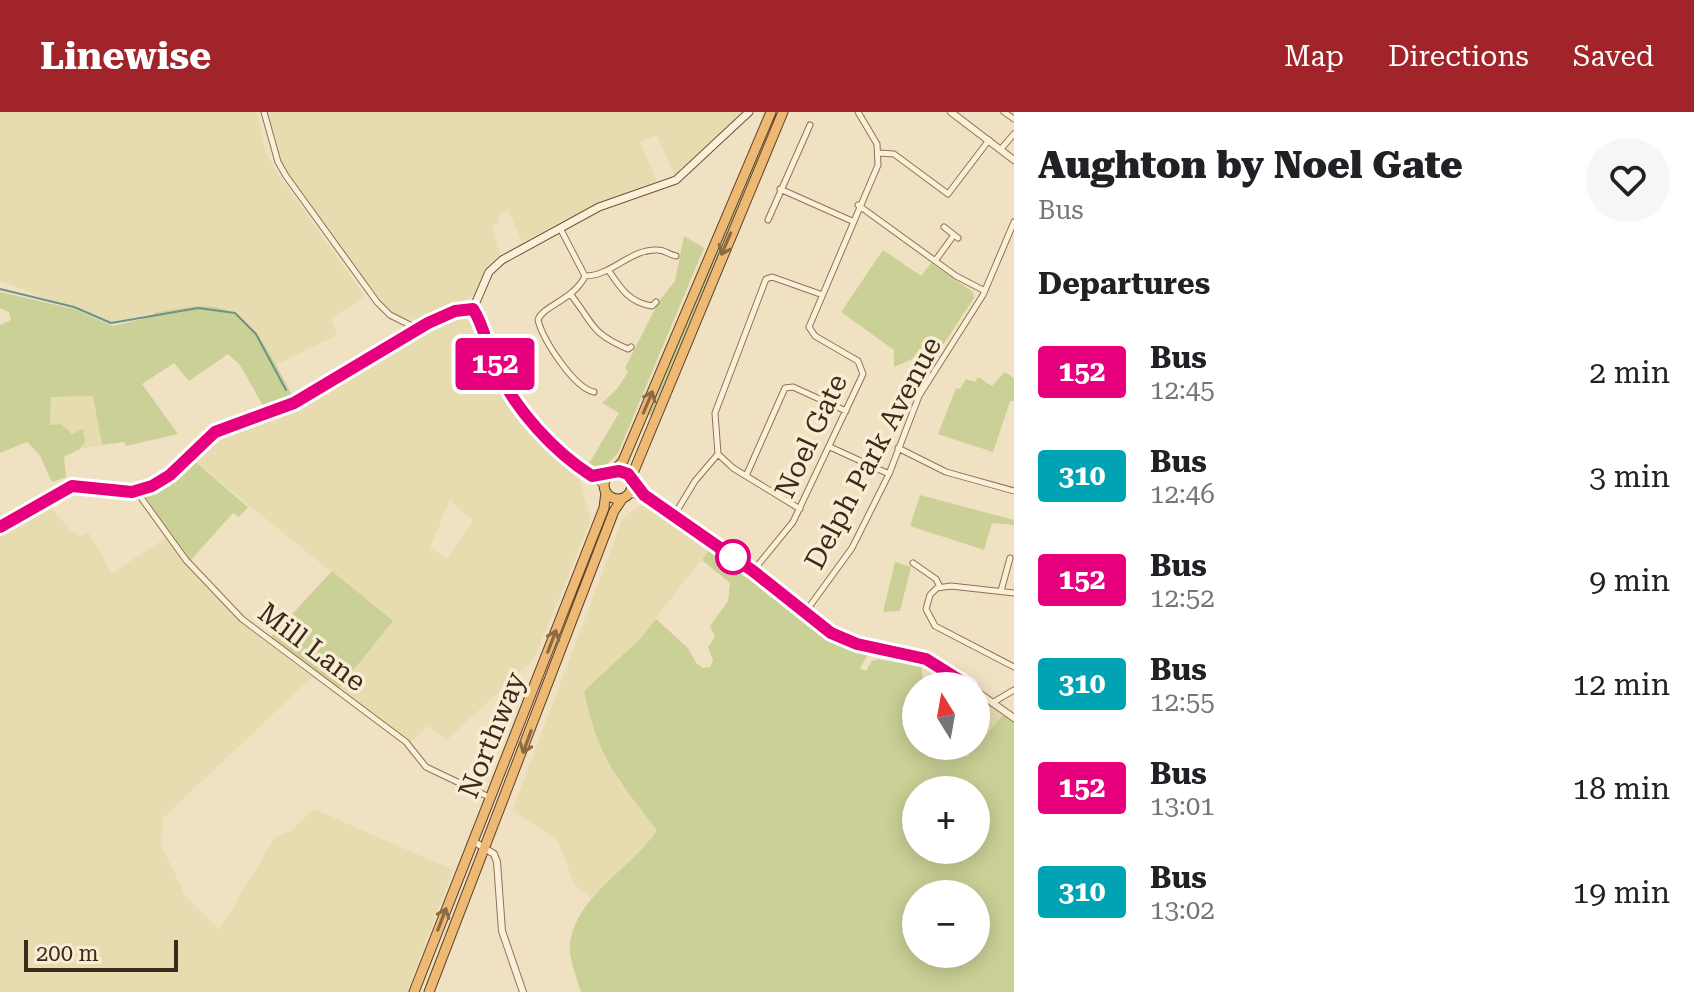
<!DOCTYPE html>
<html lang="en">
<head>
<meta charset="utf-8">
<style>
	:root { --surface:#fff; --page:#f6f6f6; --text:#202124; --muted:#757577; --accent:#a02429 }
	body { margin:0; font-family:"Roboto Serif",serif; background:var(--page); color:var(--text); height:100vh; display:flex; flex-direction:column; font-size:30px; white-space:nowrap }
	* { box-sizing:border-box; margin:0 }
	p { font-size:26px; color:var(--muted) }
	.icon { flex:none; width:44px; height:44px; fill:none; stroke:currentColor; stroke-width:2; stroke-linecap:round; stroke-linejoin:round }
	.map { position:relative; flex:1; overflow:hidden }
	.drawer { display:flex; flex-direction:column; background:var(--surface); width:680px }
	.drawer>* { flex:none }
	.badge { padding:0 16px; border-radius:6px; font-size:28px; line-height:52px }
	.needle { width:52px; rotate:349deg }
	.fabs { position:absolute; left:902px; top:560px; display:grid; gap:16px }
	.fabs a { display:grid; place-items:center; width:88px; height:88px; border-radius:50%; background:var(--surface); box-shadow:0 4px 20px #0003; font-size:40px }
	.scale { position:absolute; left:24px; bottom:20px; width:154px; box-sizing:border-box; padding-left:8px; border:4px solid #3c2b1d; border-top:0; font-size:22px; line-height:28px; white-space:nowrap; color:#3c2b1d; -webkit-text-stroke:6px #f8ecd3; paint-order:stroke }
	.map>.badge { position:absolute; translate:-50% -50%; box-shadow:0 0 0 4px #fff }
	h2 { padding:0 24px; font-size:30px; line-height:72px }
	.round { display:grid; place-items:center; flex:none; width:84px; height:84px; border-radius:42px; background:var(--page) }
	.headline { display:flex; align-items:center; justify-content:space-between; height:136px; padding:0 24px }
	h1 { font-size:38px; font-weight:800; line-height:60px }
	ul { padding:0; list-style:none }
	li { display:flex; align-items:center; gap:24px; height:104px; padding:0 24px }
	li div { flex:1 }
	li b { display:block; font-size:30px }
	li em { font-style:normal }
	li .badge { min-width:88px; font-weight:700; text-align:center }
	header { display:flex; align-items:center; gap:48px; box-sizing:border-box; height:112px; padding:0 40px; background:var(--accent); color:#fff }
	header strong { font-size:38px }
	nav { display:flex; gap:44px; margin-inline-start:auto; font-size:28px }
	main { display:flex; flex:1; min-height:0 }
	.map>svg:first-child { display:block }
	.farmland { fill:#e7dcaf; fill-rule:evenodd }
	.green { fill:#cbd096; fill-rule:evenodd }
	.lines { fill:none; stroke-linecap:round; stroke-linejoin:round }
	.stream { stroke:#6b9387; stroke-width:2 }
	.minor-casing { stroke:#8d7258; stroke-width:7 }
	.tertiary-casing { stroke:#8d7258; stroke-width:8 }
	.secondary-casing { stroke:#6e533b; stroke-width:9 }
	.trunk-casing { stroke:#5a402d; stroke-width:11 }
	.minor { stroke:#fbefd7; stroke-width:5 }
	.tertiary { stroke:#fbefd7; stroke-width:6 }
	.secondary { stroke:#fbefd7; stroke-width:7 }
	.trunk { stroke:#eeba73; stroke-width:9 }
	.oneway { stroke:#8c6b44 }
	.line-casing { stroke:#fff; stroke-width:18 }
	.line { stroke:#e6007e; stroke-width:12 }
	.stop-dot { fill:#fff; stroke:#e6007e; stroke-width:4 }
	.labels { text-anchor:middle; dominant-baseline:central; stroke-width:7; stroke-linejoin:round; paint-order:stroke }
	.street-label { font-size:28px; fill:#3c2b1d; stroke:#f8ecd3 }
</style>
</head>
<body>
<header>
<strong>Linewise</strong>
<nav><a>Map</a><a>Directions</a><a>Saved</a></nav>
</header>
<main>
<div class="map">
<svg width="1014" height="880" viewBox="0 0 1014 880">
	<rect width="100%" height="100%" fill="#f1e1c3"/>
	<path class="farmland" d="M0 0H257L265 38 278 62 365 184 331 207 337 223 276 253 256 222 153 201 111 211 0 169Z
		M264 0H743L674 63 657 23 640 30 658 72 577 101 522 130 508 98 498 102 500 110 492 112 500 142 486 156 474 184 423 210 402 205 389 198 349 151 278 50Z
		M461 203 476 213 493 261 504 279 579 367 591 408 534 547 447 628 427 614 411 630 339 576 392 509 192 347 210 327 310 287 422 219ZM450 388 473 409 447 447 430 435Z
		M94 284 102 333 80 337 83 335 75 322 50 313 51 285Z
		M48 392 70 418 80 424 88 420 112 461 167 425 203 471 241 510 312 565 163 706 161 733 186 785 219 818 275 725 289 720 314 697 453 758 407 880H0V420Z
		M640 394H654L711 435 640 527 584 580 619 670 657 718 637 744 590 786 574 772 557 727 512 699 623 406Z
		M976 583 1004 602 969 644 965 645 948 634H976Z"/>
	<path class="green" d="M764 24 768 26 651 304 646 302Z
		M684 124 704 136 618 341 604 355 588 353 619 301 602 291 617 277 628 260 625 256 659 189 675 169Z
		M883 138 921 164 931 151 973 180 974 186 935 245 921 236 912 247 894 255V238L841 200Z
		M0 180 74 197 113 214 154 204 153 201C172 198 197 192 216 195 257 202 277 258 296 290L266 299 240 253 228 242 189 269 174 251 142 272 178 322 126 334 124 330 102 333 93 284 51 285 50 313 61 312 72 322 83 317 85 330 80 337 64 345 66 365 52 370 39 342 27 330 0 341V213L11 208 9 200 0 196Z
		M1005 260 1014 266V289H1010L993 340 938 322 956 276 960 277 966 267 975 270 978 265 992 274Z
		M192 347 248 395 239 405 233 401 190 449 144 383 164 373Z
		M920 383 1014 408V413L992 411 984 438 910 414Z
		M711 435 834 526 870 539 860 556 866 559 872 549 878 547 921 555 923 567 931 571 916 574V600L911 606 916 610V634H948L967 645 1004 602 1014 610V880H581C577 867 568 845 570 831 578 781 631 758 657 718 616 666 598 645 584 579L640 527 656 507 688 536 696 551 703 556 710 555 713 549 708 535 715 525 710 514 728 489 730 471 702 448ZM916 678H976V738H916ZM916 782H976V842H916Z
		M895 450 911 455 900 499 883 500Z
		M332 459 393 509 339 576 270 526Z"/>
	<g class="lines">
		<path class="stream" d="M0 177 74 195 111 211 198 196 235 201 256 222 286 278"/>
		<defs>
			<path id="minor" d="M264 0 278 50 286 64 377 190 390 203 418 217
				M1004 0 1014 7
				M1001 37 1014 22
				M879 41 894 42 948 82 989 28
				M780 77 852 109
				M858 93 956 164 985 179
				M768 108 810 13
				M944 115 958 126
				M560 116 585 164C574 188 542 194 538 208 543 228 574 276 594 280
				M935 149 954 123
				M609 159C621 177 629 190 652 194L656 190
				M585 164C612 164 631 136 658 138 665 138 669 143 676 144
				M571 183C594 212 590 221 628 237L631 235
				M830 335 889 362
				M898 336 946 360 1014 379
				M718 342 733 356 800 397
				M746 364 785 276 793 275 846 299
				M137 380 186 448 242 507 406 630 426 655 491 686
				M675 402 695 369 718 342 715 301 766 167 772 165 820 182
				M913 451 936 467 940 475
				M753 459 793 410 863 262 858 249 815 224 809 215 878 53 877 32 858 0
				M1001 479 1010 446
				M1014 481 951 474 937 476 930 483 926 497 935 514 1014 555
				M804 502 852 436 889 362 919 284 983 183 1014 110
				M992 591 1014 578"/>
			<path id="tertiary" d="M951 0 1014 48
				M473 197 496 256 509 279 567 346 604 373
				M592 364 610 361
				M633 372 831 521 857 532 926 547 969 574
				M629 382 644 383
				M976 579 1014 606
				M473 729 494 742 497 750 502 819 523 880"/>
			<path id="secondary" d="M0 415 72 374 132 380 152 374 170 363 215 320 294 291 376 245 428 211 455 199 473 197 489 160 502 148 599 95 676 68 749 0"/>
			<path id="trunk" d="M604 373a14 14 0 1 1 28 0a14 14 0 1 1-28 0Z
				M614 359 623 349 771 0
				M631 366 783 0
				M414 880 604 396 606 380
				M429 880 614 399 622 387"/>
		</defs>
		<use href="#minor" class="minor-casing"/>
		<use href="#tertiary" class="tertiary-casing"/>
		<use href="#secondary" class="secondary-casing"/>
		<use href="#trunk" class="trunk-casing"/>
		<use href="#minor" class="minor"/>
		<use href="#tertiary" class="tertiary"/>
		<use href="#secondary" class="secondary"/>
		<use href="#trunk" class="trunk"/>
	</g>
	<defs><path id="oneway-shaft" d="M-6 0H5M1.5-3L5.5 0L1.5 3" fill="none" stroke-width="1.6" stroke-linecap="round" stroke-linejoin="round" transform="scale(2)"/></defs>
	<g class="oneway">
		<use href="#oneway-shaft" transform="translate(726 132) rotate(113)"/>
		<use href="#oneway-shaft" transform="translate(648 290) rotate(-67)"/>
		<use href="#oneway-shaft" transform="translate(552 529) rotate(-69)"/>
		<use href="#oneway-shaft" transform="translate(527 630) rotate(110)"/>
		<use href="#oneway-shaft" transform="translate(442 807) rotate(-69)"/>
	</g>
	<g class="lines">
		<defs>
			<path id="line" d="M0 415 72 374 132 380 152 374 170 363 215 320 294 291 428 211 455 199 473 197C485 215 487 237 496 256 516 298 553 339 592 364L619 359 628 362 644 383 753 459 831 521 857 532 926 547 969 574"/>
		</defs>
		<use href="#line" class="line-casing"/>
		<use href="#line" class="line"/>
	</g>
	<circle class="stop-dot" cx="733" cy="445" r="16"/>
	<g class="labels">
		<g class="street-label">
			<text transform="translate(811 324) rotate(-65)">Noel Gate</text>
			<text transform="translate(873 341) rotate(-62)">Delph Park Avenue</text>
			<text transform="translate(312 535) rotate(37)">Mill Lane</text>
			<text transform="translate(492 623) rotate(-68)">Northway</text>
		</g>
	</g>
</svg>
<div class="fabs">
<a><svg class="needle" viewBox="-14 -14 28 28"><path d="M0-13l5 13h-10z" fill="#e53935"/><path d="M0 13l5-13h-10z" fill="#757577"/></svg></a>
<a>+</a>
<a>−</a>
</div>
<div class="scale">200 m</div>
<b class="badge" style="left:495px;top:252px;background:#e6007e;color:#fff">152</b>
</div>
<section class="drawer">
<div class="headline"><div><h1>Aughton by Noel Gate</h1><p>Bus</p></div><a class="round"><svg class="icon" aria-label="heart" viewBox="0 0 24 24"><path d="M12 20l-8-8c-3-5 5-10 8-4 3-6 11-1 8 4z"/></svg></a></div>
<h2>Departures</h2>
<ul>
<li><span class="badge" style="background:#e6007e;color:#fff">152</span><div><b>Bus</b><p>12:45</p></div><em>2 min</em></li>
<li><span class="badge" style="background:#00a3b4;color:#fff">310</span><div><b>Bus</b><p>12:46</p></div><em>3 min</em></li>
<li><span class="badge" style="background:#e6007e;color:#fff">152</span><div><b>Bus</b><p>12:52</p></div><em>9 min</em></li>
<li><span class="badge" style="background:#00a3b4;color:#fff">310</span><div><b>Bus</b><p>12:55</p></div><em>12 min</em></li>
<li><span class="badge" style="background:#e6007e;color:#fff">152</span><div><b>Bus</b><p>13:01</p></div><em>18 min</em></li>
<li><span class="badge" style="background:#00a3b4;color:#fff">310</span><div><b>Bus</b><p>13:02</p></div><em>19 min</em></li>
</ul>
</section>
</main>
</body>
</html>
